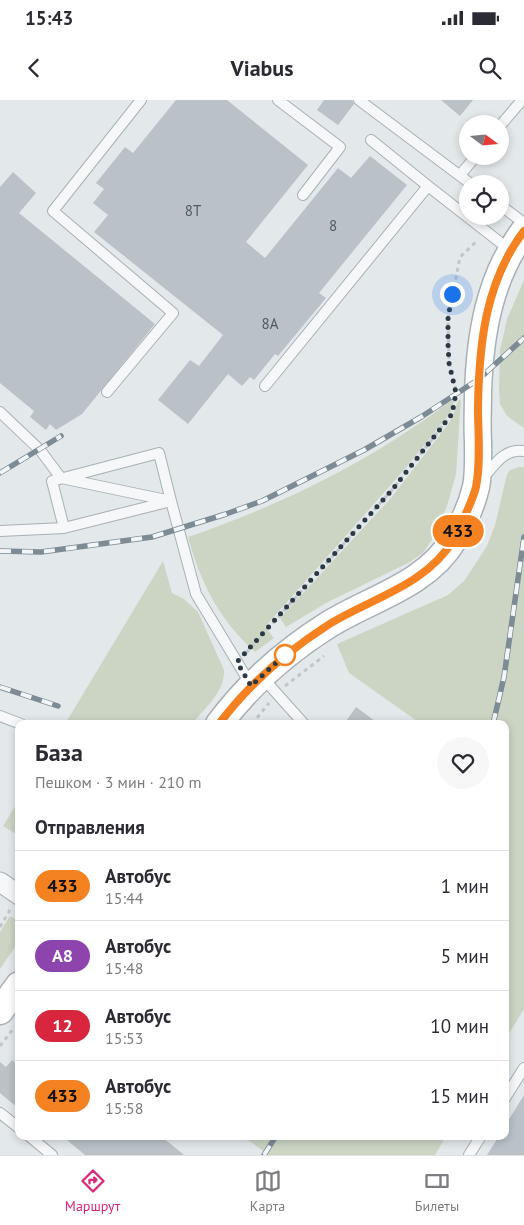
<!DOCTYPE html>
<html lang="ru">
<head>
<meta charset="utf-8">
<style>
	:root { --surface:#fff; --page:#f7f7f7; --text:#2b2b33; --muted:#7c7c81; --line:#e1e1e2; --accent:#db2777 }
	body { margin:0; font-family:"PT Sans",sans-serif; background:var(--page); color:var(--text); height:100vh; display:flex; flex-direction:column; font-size:19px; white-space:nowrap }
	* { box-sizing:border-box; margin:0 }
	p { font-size:16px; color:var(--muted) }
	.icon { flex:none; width:28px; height:28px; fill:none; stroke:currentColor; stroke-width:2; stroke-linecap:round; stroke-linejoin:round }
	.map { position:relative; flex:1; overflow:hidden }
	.side { position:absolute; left:15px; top:620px; width:494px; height:420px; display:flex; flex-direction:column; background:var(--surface); border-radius:10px; box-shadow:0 2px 8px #0003 }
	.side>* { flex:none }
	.badge { padding:0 10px; border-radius:16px; font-size:18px; line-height:32px }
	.needle { width:32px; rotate:106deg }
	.buttons { position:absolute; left:459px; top:15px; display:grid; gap:10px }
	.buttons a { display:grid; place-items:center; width:50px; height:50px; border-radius:50%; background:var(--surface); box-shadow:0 2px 8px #0003; font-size:25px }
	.you { position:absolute; width:25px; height:25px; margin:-12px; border:4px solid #fff; border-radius:50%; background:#1a73e8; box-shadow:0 0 0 8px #1a73e833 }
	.map>.badge { position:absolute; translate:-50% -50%; box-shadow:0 0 0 2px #fff }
	h2 { padding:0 20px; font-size:19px; line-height:45px }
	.round { display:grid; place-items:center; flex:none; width:52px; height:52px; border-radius:26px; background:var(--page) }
	.overview { display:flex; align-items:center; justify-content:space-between; height:85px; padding:0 20px }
	h1 { font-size:24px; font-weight:700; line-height:38px }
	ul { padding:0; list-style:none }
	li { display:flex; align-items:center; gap:15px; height:70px; padding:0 20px; border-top:1px solid var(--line) }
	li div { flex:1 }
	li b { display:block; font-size:19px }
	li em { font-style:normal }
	li .badge { min-width:55px; font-weight:700; text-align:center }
	.status { display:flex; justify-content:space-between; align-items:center; height:35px; padding:0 25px; background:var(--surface); direction:ltr }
	.status svg { height:14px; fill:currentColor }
	header { display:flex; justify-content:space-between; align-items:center; height:65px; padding:0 20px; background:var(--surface); font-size:22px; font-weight:700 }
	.menu { display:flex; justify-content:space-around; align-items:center; height:70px; border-top:1px solid var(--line); background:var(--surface); font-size:14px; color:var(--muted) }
	.menu a { display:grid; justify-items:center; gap:2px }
	.menu .active { color:var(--accent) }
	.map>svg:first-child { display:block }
	.green { fill:#ccd5c4 }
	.building { fill:#bac2c8 }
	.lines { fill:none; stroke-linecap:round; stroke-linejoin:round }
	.service-casing { stroke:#a8b0b5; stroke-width:12 }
	.minor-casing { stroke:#a8b0b5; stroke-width:21 }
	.secondary-casing { stroke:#a8b0b5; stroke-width:29 }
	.path { stroke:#c0c6ca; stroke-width:3; stroke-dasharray:4 4; stroke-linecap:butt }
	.service { stroke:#f5f7f9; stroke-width:10 }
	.minor { stroke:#f5f7f9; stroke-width:19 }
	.secondary { stroke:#fff; stroke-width:26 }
	.rail-casing { stroke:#7c8b94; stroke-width:5.5 }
	.rail { stroke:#f2f6f8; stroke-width:4; stroke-dasharray:11; stroke-linecap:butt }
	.line-casing { stroke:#fff; stroke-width:11 }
	.line { stroke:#f58220; stroke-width:8 }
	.walk { stroke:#2a3943; stroke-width:5; stroke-dasharray:0 9 }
	.stop-dot { fill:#fff; stroke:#f58220; stroke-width:2.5 }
	.labels { text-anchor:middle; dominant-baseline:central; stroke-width:4; stroke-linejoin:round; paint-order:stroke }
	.number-label { font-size:15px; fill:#4e5b64 }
</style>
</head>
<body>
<div class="status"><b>15:43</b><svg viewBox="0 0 49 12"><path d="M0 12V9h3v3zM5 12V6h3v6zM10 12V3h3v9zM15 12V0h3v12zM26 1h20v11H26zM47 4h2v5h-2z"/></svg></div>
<header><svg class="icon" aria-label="back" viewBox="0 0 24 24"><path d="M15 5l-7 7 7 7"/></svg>Viabus<svg class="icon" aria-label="search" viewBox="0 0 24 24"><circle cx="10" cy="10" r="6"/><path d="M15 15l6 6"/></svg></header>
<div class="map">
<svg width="524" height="1055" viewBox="0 0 524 1055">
	<rect width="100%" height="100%" fill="#e3e8eb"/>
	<path class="green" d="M524 180V328L507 316 500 304 499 289 500 250 507 219Z
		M461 299 456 374 447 406 435 435 423 453 410 462 326 503 286 527 280 518 391 398 449 323 453 315 458 301Z
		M452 300 454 302 451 312 404 370 265 527 274 538 255 552C219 519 201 484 188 437 286 403 369 362 452 300Z
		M519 367H524V909L505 940V624H415L417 621 349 573 337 544 448 495 464 481 487 446 495 425 507 374 510 370Z
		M163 461 172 493 184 499 198 512 224 570C225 592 205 608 192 624H65Z
		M19 700V736L3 726Z
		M10 816 19 821V841L0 869V832Z
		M242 1036H446L435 1055H269Z"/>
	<path class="building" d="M176 0H227L308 65 246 142 265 158 338 68 351 78 370 56 407 85 319 193 326 198 278 256 275 254 254 280 250 277 242 286 228 274 188 324 158 300 190 260 199 266 223 235 94 132 108 115 93 103 104 89 96 83 125 47 133 53Z
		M324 0H352L354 4 338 25 317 10Z
		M441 0H473L460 16Z
		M13 72 36 93 19 113 155 224 82 314 56 330 50 324 46 330 30 317 34 311 0 283V87Z
		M356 607 379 624H344Z
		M12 960 19 966V1009L0 993V962L6 967Z
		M524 995V1055H487L499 1036H505V1026Z
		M62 1036H161L184 1055H85Z"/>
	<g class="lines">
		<defs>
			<path id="service" d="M278 0 340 47 303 95
				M359 0 471 84
				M500 26 522 0
				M371 40 428 86
				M460 75 476 56
				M500 105 524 123
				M265 286 428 86 510 150
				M107 292 173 213 53 111 141 0
				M0 312 40 350 61 378 171 401 196 494 251 585
				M159 353 171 401 64 428 52 381Z
				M484 377C495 364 505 348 524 351
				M0 431 64 428
				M262 577 304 624
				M0 616 21 624
				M505 998 524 968
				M0 1013 19 1028
				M29 1036 52 1055
				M469 1055 481 1036"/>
			<path id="minor" d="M0 782 19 795"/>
			<path id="secondary" d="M219 624C249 584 285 552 328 525 371 498 426 486 454 439 463 424 472 404 476 387 479 372 478 356 478 341 477 325 478 309 478 292 480 235 489 178 524 131
				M0 911 19 885"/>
		</defs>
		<use href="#service" class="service-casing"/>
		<use href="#minor" class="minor-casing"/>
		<use href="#secondary" class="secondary-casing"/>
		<path class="path" d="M456 290 449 263 448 219 460 157 477 141
			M246 553 392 390 452 314 455 301
			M285 586 324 556
			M252 624 269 603
			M0 827 10 810
			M0 946 13 929
			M0 968 2 970"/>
		<use href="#service" class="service"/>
		<use href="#minor" class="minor"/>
		<use href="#secondary" class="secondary"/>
		<defs>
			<path id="rail" d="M0 373 61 336
				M0 451 41 452 152 437 226 414 262 401 364 350 421 317 479 279 524 238
				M0 587 58 606
				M493 624 504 577 524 437
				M264 1055 276 1036"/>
		</defs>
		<use href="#rail" class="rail-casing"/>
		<use href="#rail" class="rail"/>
	</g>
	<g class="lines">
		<defs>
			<path id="line" d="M219 624C249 584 286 552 328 525 371 498 426 486 454 439 458 434 460 428 462 422 467 411 473 399 476 387 481 361 478 333 478 307 479 245 485 182 524 131"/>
		</defs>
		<use href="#line" class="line-casing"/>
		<use href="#line" class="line"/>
		<path class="walk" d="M285 555 290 550 251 586 237 562 392 390 452 314 456 293 449 263 448 244V219L452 194"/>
	</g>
	<circle class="stop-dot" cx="285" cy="555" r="10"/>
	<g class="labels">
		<g class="number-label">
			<text x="193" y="110">8Т</text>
			<text x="333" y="125">8</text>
			<text x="270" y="223">8А</text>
		</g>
	</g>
</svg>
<div class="buttons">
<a><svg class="needle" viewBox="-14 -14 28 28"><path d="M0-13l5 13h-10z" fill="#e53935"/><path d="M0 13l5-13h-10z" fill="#7c7c81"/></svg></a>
<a><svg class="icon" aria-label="locate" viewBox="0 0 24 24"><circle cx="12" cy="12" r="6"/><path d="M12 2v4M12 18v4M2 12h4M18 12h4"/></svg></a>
</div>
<div class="you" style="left:452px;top:194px"></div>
<b class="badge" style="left:458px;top:431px;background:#f58220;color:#111">433</b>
<section class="side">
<div class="overview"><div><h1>База</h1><p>Пешком · 3 мин · 210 m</p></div><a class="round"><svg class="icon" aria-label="heart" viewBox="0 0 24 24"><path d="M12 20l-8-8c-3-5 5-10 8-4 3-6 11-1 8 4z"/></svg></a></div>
<h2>Отправления</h2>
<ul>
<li><span class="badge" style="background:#f58220;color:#111">433</span><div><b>Автобус</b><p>15:44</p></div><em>1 мин</em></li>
<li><span class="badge" style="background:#8e44ad;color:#fff">А8</span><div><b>Автобус</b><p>15:48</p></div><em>5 мин</em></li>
<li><span class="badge" style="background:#d7263d;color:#fff">12</span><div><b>Автобус</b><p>15:53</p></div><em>10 мин</em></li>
<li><span class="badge" style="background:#f58220;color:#111">433</span><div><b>Автобус</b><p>15:58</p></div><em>15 мин</em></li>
</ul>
</section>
</div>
<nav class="menu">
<a class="active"><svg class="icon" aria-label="directions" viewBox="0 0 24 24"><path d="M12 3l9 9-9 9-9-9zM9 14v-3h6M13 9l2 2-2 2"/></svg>Маршрут</a>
<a><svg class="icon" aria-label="map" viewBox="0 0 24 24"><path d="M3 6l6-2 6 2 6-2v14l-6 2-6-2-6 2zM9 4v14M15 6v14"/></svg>Карта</a>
<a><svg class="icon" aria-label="tickets" viewBox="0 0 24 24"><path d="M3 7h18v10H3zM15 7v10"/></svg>Билеты</a>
</nav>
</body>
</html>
